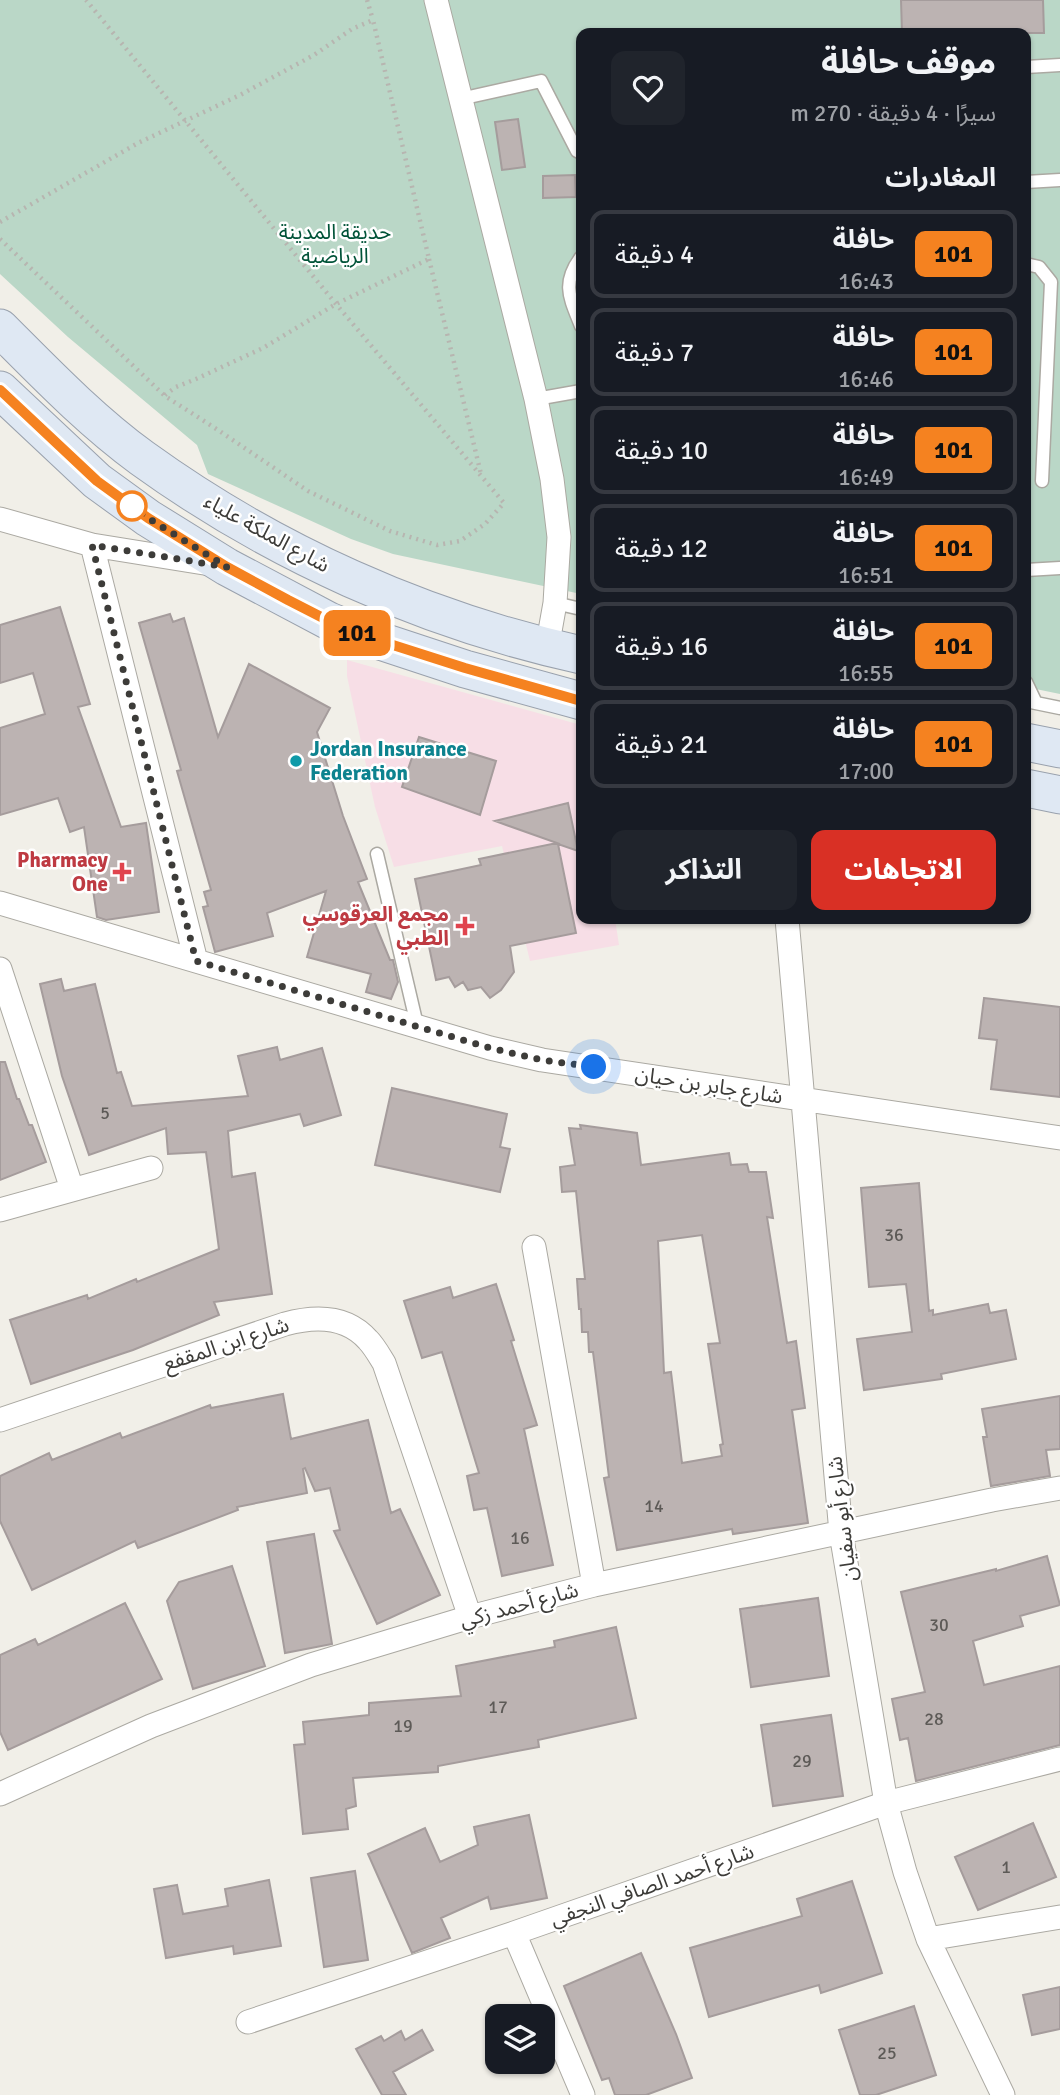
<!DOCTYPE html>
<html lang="ar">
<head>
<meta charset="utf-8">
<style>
	:root { --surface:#171b24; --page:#20242c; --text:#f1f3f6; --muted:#9ea1a6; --line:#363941; --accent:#d93025 }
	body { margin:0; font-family:Signika,"Noto Sans Arabic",sans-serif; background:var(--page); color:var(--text); direction:rtl; height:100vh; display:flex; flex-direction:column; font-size:26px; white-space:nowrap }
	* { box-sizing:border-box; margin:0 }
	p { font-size:23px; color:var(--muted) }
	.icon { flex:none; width:38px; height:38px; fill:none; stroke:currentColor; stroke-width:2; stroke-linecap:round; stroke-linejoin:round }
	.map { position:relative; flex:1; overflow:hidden; direction:ltr }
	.side { position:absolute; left:576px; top:28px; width:455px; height:896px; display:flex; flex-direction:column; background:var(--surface); border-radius:14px; box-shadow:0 2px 5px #0004; direction:rtl }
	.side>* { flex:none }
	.badge { padding:0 14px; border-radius:10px; font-size:24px; line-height:46px }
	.buttons { position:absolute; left:485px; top:2004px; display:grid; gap:14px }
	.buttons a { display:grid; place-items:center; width:70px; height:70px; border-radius:14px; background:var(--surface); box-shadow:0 2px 5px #0004; font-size:35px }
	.you { position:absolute; width:35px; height:35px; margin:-18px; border:5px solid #fff; border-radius:50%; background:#1a73e8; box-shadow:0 0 0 10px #1a73e833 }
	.map>.badge { position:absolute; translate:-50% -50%; box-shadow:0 0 0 4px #fff }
	h2 { padding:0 35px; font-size:26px; line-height:63px }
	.round { display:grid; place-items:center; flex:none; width:74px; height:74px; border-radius:14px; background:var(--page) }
	.overview { display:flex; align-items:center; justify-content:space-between; height:119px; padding:0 35px }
	h1 { font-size:33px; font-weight:700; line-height:52px }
	.cta { display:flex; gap:14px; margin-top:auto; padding:14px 35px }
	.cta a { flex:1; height:80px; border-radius:14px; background:var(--accent); color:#fff; font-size:28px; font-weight:700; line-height:80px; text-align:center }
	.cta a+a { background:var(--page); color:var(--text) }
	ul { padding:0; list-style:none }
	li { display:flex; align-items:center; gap:21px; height:88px; margin:0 14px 10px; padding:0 21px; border:4px solid var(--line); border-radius:14px }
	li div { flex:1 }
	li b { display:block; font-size:26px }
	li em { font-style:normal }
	li .badge { min-width:77px; font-weight:700; text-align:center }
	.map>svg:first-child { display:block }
	.commercial { fill:#f7dee6 }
	.green { fill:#bad7c7 }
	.building { fill:#bcb3b2; stroke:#a59c9c; stroke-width:2; fill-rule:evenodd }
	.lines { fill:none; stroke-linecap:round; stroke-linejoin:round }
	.service-casing { stroke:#aba9a2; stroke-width:15 }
	.minor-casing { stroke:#aba9a2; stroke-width:25 }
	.primary-casing { stroke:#99a1ad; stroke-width:39 }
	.path { stroke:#b7b5b0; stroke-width:4.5; stroke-dasharray:2 5; stroke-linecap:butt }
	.service { stroke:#fff; stroke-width:12 }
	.minor { stroke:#fff; stroke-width:23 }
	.primary { stroke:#dfe8f3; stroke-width:37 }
	.line-casing { stroke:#fff; stroke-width:16 }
	.line { stroke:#f58220; stroke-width:10 }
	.walk { stroke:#3d3c39; stroke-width:7; stroke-dasharray:0 12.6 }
	.stop-dot { fill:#fff; stroke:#f58220; stroke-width:3.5 }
	.culture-dot { fill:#0f9aa8; stroke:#fff; stroke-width:2.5 }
	.health-dot { fill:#e0444e; stroke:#fff; stroke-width:2.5 }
	.labels { text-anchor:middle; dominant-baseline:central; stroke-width:5; stroke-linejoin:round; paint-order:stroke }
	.number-label { font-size:18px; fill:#5d5a57 }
	.park-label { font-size:21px; fill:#005338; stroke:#fff }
	.street-label { font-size:21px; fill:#3d3c39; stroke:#fff }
	.culture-label { font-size:21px; font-weight:bold; fill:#0d838f; stroke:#fff; text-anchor:start }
	.health-label { font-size:21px; font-weight:bold; fill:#be3a42; stroke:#fff; text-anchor:end }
</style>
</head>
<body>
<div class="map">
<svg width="1060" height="2095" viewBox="0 0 1060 2095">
	<rect width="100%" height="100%" fill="#f1efe8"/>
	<path class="commercial" d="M347 660 581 725V919H615L619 945 530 961 502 846 394 867 375 807 347 676Z"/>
	<path class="green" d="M0 0H1060V694L1026 687V33H581V594L393 554 351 539 208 474 197 445 68 337 0 274Z"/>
	<path class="building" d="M901 0H1043L1044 33H902Z
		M518 119 525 167 502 170 495 122Z
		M575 175 576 197 543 198V176Z
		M60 607 90 704 78 707 121 827 146 823 159 912 106 920 97 917 84 827 70 832 58 798 0 815V728L45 714 33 673 0 683V625Z
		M170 614 173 622 184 618 218 737 249 664 330 708 317 732 343 816 367 879 358 882 390 960H393L398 982 391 999 366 992 371 974 307 957 326 891 267 913 273 936 215 952 203 907 208 906 204 892 211 890 177 771 181 770 139 623Z
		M419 737 496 761 480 815 402 787Z
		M568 803 578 851 558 844 576 933 510 946 514 972 501 990 490 998 481 987 468 990 463 982 455 987 449 977 436 980 415 879 481 865 479 859 557 843 495 821Z
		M61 979 64 991 95 984 117 1073 121 1072 132 1106 248 1096 238 1056 277 1047 280 1060 322 1048 341 1115 304 1126 300 1114 228 1131 232 1177 255 1173 272 1294 214 1302 219 1315 133 1350 31 1384 10 1320 87 1295 88 1299 136 1279 137 1282 219 1249 206 1152 168 1154 166 1128 89 1155 62 1076 40 984Z
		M984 998 1060 1007V1097L991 1089 997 1040 979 1038Z
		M0 1062H5L17 1099H19L29 1125H32L46 1162 0 1180Z
		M392 1088 507 1114 500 1147 510 1149 500 1192 375 1165Z
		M580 1125 637 1133 641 1165 729 1153 731 1165 747 1164 749 1172H766L773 1218 767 1217 787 1343 796 1341 805 1408 792 1410 808 1523 733 1534 732 1529 617 1550 604 1478 609 1477 593 1352H589L588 1332H582L581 1309H579L577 1279H585L576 1191 562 1192 560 1167 575 1165 569 1128 581 1129ZM702 1235 720 1343 708 1344 723 1444 720 1445 722 1456 682 1463 671 1372 664 1373 658 1241Z
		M919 1183 929 1311 933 1310V1315L988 1304 990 1313 1006 1310 1016 1359 941 1374 942 1379 864 1390 857 1339 912 1332 906 1284 869 1287 861 1188Z
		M496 1284 514 1340 511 1341 537 1425 524 1429 553 1565 502 1576 487 1508 474 1510 467 1476 479 1473 442 1352 422 1358 404 1301 450 1287 453 1298Z
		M283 1394 291 1439 368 1420 391 1513 400 1509 440 1595 377 1624 334 1531 340 1530 330 1488 315 1491 305 1468 303 1469 307 1493 237 1507 238 1510 138 1548 135 1541 32 1590 0 1521V1476L49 1453 52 1460 120 1433 122 1438 210 1405 211 1408Z
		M1060 1396V1449L1046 1450 1050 1476 991 1486 983 1437H987L982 1409Z
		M314 1534 332 1644 285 1653 267 1542Z
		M1047 1556 1060 1605 1020 1616 1023 1626 973 1641 984 1685 1060 1666V1745L916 1781 908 1738 900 1740 892 1699 925 1692 901 1592 996 1569V1571Z
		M232 1566 265 1666 193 1689 167 1601 179 1582Z
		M818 1598 829 1676 751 1687 740 1609Z
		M125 1603 162 1679 8 1750 0 1732V1655L35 1639 38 1645Z
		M616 1627 636 1718 538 1740 539 1747 438 1766V1772L353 1778 356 1806 346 1809 348 1829 303 1834 294 1745 305 1744 303 1722 369 1715V1703L461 1696 456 1666 555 1647 554 1641Z
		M831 1715 843 1796 773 1806 761 1725Z
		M529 1815 547 1898 491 1909 488 1897 441 1918 450 1938 412 1953 368 1854 425 1828 440 1862 478 1845 474 1827Z
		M1033 1823 1056 1877 978 1910 955 1857Z
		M355 1871 368 1960 324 1967 311 1878Z
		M269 1880 281 1946 234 1954 233 1946 166 1958 154 1889 177 1885 183 1914 228 1906 225 1889Z
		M852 1881 882 1973 821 1993 819 1985 709 2017 690 1948 802 1916 797 1899Z
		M641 1953 676 2034 692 2078 646 2095H615L609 2078 602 2080 564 1986Z
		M1060 1987V2029L1032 2035 1023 1995Z
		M914 2006 936 2075 876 2095H860L839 2030Z
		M422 2030 433 2050 393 2072 406 2095H382L356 2049 381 2036 384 2041 401 2031 405 2040Z"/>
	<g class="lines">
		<defs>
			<path id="service" d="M1026 67 1060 65
				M460 99 541 81 577 151 581 153
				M1026 182 1060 180
				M581 257C561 284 570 298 581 326
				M1026 264 1039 267 1051 282 1042 481
				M536 399 581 391
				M1026 570 1060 568
				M555 603 581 609
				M1026 682 1036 703
				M1026 701 1060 708
				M377 854 417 1025"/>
			<path id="minor" d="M436 0 536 399 552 479 559 537 555 603 547 648
				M0 519 92 545 210 564
				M92 545 196 961
				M0 903 490 1048 542 1060 1060 1138
				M787 919 841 1533 886 1803 905 1872 928 1939 1003 2095
				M0 969 72 1189
				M0 1210 151 1168
				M534 1247 594 1585
				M0 1420 285 1324C314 1316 346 1315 368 1340 374 1346 379 1355 384 1363L470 1617
				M0 1794 151 1726 311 1665 470 1617 594 1585 992 1500 1060 1488
				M514 1933 583 2095
				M928 1939 1060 1917
				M248 2022 514 1933 886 1803 1060 1759"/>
			<path id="primary" d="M0 328C45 373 90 420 142 458 272 552 423 620 581 655
				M0 390 97 481 148 518 227 567 329 621 371 638 465 669 581 701
				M1026 742 1060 749
				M1026 788 1060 795"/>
		</defs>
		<use href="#service" class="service-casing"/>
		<use href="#minor" class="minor-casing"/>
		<use href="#primary" class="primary-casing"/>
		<path class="path" d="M367 0 373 20
			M0 222 138 143 240 95 314 55 352 29 373 20 429 259 336 304 263 348 196 379 176 387 165 395
			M0 239 165 396 218 430 308 491 390 531 437 545 460 541 485 524 504 503 336 304 86 0
			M429 259 481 474"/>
		<use href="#service" class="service"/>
		<use href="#minor" class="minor"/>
		<use href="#primary" class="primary"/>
	</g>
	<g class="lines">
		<defs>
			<path id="line" d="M0 390 97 481 148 518 227 567 288 600 329 621 371 638 465 668 581 701"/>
		</defs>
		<use href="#line" class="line-casing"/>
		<use href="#line" class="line"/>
		<path class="walk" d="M132 506 148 518 227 567 92 545 196 961 490 1048 542 1060 594 1067"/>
	</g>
	<circle class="stop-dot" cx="132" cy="506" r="14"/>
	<circle class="culture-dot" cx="296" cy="761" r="7"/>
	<g class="health-dot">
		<path d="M118.5 861.5h7v7h7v7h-7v7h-7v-7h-7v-7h7z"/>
		<path d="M461.5 915.5h7v7h7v7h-7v7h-7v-7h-7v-7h7z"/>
	</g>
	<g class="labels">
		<g class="number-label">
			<text x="105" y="1113">5</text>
			<text x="894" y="1235">36</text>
			<text x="654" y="1506">14</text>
			<text x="520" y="1538">16</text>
			<text x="939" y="1625">30</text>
			<text x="498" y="1707">17</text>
			<text x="934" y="1719">28</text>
			<text x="403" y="1726">19</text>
			<text x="802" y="1761">29</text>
			<text x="1006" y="1867">1</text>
			<text x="887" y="2053">25</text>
		</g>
		<g class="park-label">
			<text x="335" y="232">حديقة المدينة<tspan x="335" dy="24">الرياضية</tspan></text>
		</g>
		<g class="street-label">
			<text transform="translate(267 533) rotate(29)">شارع الملكة علياء</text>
			<text transform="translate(709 1085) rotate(9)">شارع جابر بن حيان</text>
			<text transform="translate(226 1344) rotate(-18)">شارع ابن المقفع</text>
			<text transform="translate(842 1519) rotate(-97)">شارع أبو سفيان</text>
			<text transform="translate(519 1605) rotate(-15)">شارع أحمد زكي</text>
			<text transform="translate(652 1885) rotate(-19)">شارع أحمد الصافي النجفي</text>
		</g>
		<g class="culture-label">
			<text x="310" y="749">Jordan Insurance<tspan x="310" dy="24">Federation</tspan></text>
		</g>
		<g class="health-label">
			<text x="108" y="860">Pharmacy<tspan x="108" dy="24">One</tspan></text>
			<text x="449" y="914">مجمع العرقوسي<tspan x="449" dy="24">الطبي</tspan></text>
		</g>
	</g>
</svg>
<div class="buttons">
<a><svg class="icon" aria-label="layers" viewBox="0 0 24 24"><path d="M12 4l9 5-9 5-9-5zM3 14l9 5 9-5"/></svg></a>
</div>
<div class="you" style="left:594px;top:1067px"></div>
<b class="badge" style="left:357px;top:633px;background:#f58220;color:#111">101</b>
<section class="side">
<div class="overview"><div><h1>موقف حافلة</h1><p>سيرًا · 4 دقيقة · 270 m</p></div><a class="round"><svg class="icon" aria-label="heart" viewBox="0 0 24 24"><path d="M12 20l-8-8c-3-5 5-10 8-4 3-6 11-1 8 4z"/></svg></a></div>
<h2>المغادرات</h2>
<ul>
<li><span class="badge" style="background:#f58220;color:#111">101</span><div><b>حافلة</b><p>16:43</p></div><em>4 دقيقة</em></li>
<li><span class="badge" style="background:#f58220;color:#111">101</span><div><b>حافلة</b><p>16:46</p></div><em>7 دقيقة</em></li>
<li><span class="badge" style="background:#f58220;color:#111">101</span><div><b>حافلة</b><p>16:49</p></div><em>10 دقيقة</em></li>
<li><span class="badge" style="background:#f58220;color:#111">101</span><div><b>حافلة</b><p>16:51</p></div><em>12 دقيقة</em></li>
<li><span class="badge" style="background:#f58220;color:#111">101</span><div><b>حافلة</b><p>16:55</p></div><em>16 دقيقة</em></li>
<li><span class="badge" style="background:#f58220;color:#111">101</span><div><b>حافلة</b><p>17:00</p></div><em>21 دقيقة</em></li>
</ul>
<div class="cta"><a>الاتجاهات</a><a>التذاكر</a></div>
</section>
</div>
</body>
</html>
